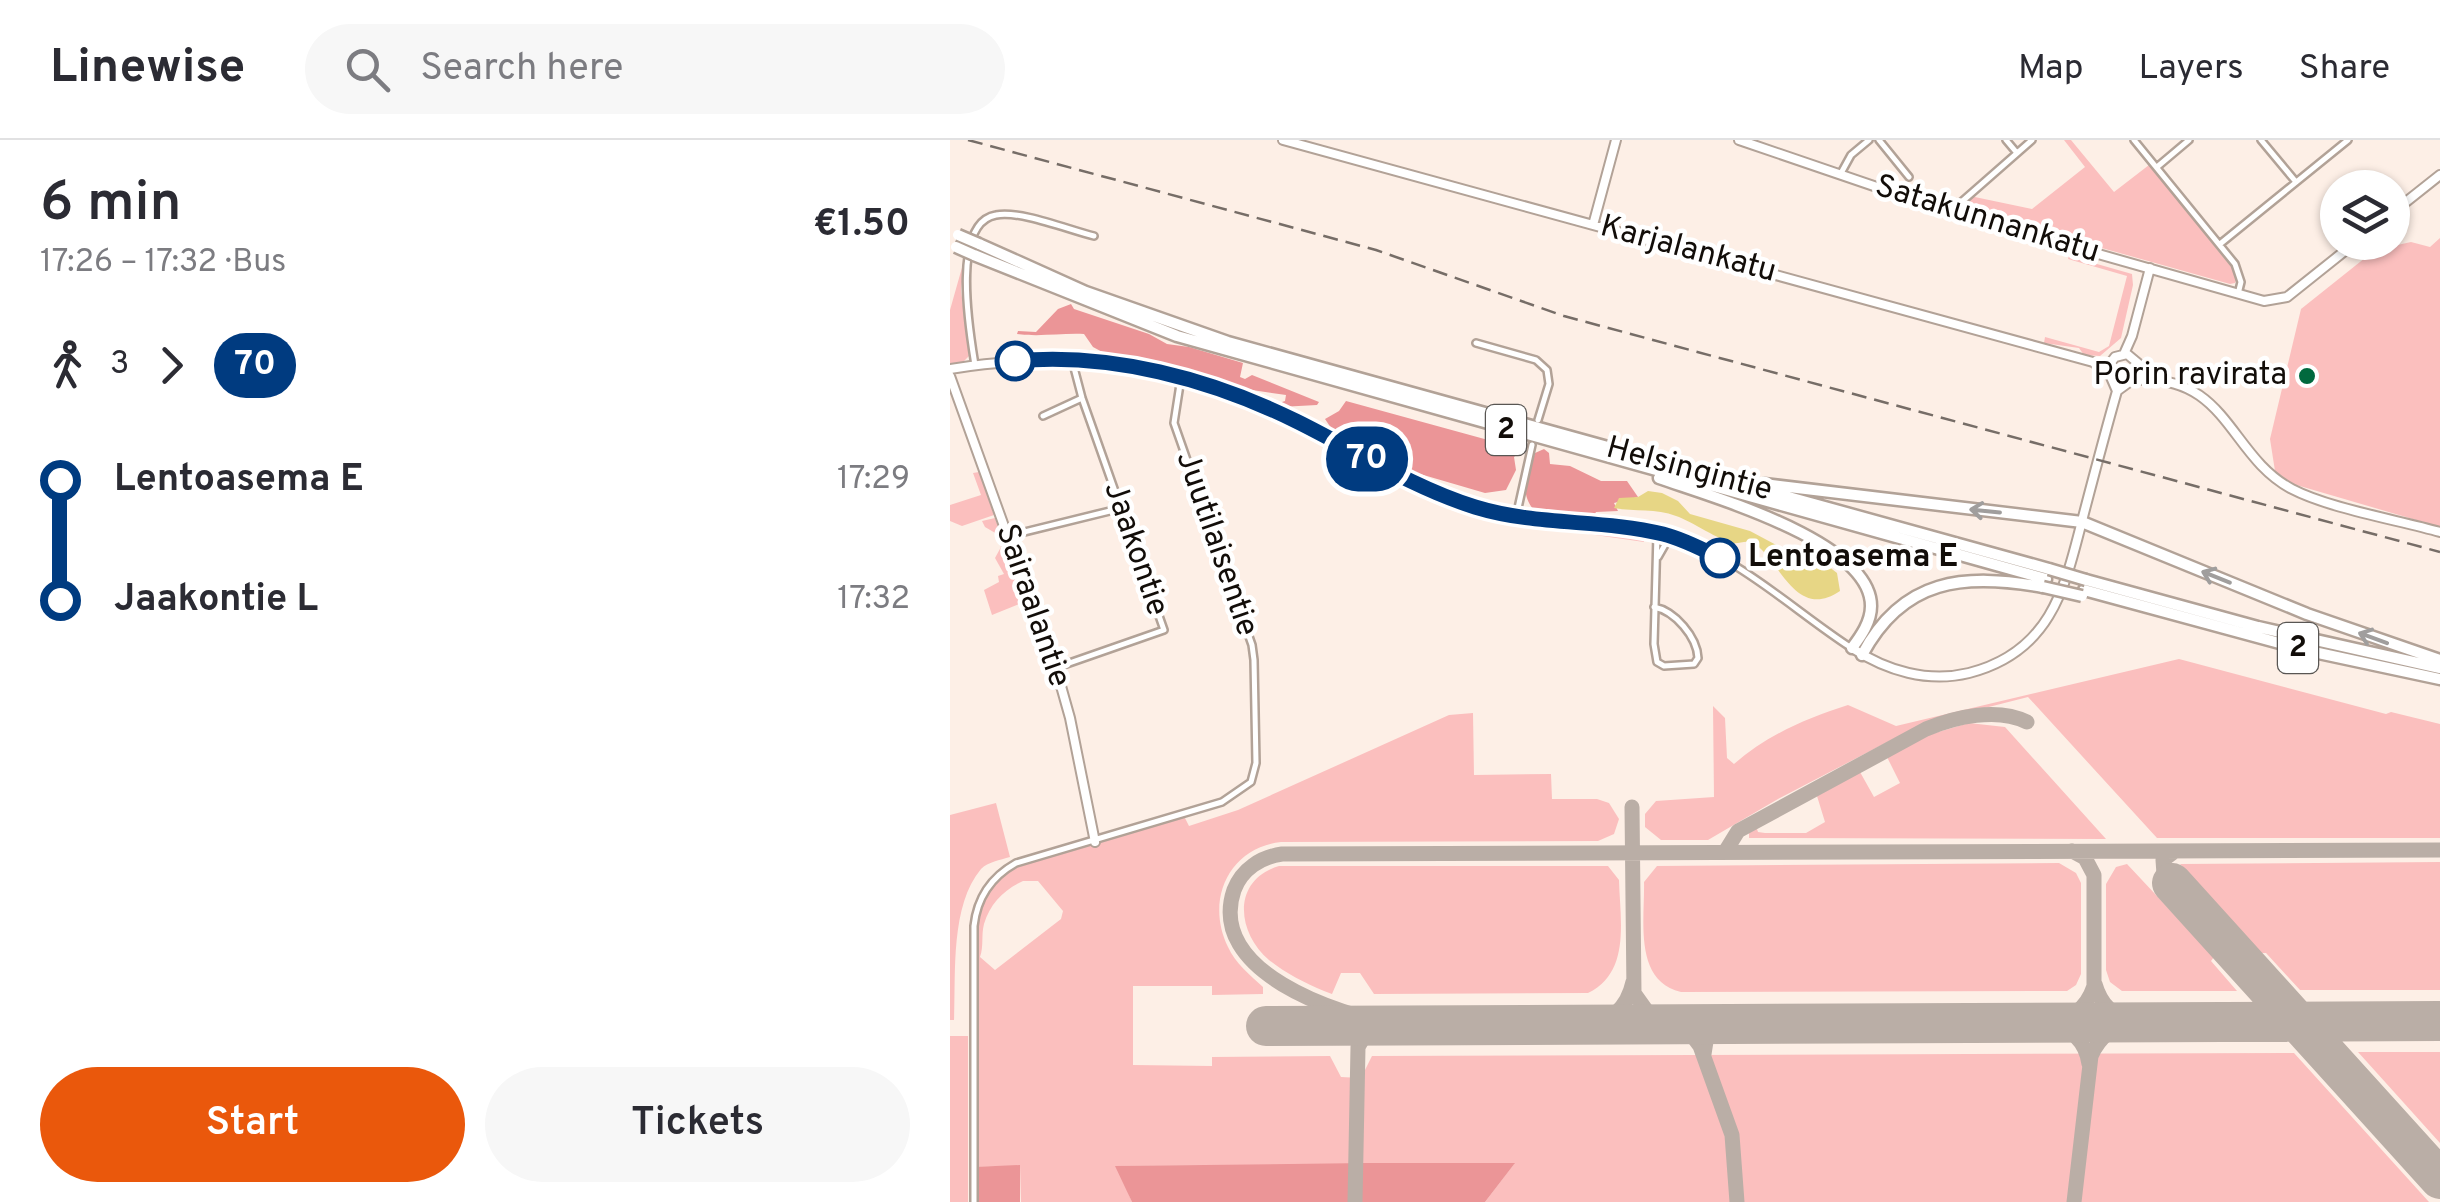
<!DOCTYPE html>
<html lang="en">
<head>
<meta charset="utf-8">
<style>
	:root { --surface:#fff; --page:#f7f7f7; --text:#2b2b33; --muted:#7c7c81; --line:#e1e1e2; --accent:#ea580c }
	body { margin:0; font-family:Overpass,sans-serif; background:var(--page); color:var(--text); height:100vh; display:flex; flex-direction:column; font-size:38px; white-space:nowrap }
	* { box-sizing:border-box; margin:0 }
	p { font-size:32px; color:var(--muted) }
	.icon { flex:none; width:55px; height:55px; fill:none; stroke:currentColor; stroke-width:2; stroke-linecap:round; stroke-linejoin:round }
	.map { position:relative; flex:1; overflow:hidden }
	.sheet { display:flex; flex-direction:column; background:var(--surface); width:950px }
	.sheet>* { flex:none }
	.badge { padding:0 20px; border-radius:32px; font-size:35px; line-height:65px }
	.fabs { position:absolute; left:1370px; top:30px; display:grid; gap:20px }
	.fabs a { display:grid; place-items:center; width:90px; height:90px; border-radius:50%; background:var(--surface); box-shadow:0 2px 8px #0004; font-size:50px }
	.map>.badge { position:absolute; translate:-50% -50%; box-shadow:0 0 0 5px #fff }
	.legs { display:flex; align-items:center; gap:15px; height:110px; padding:0 40px; font-size:32px }
	.legs p { margin-inline-start:auto }
	.overview { display:flex; align-items:center; justify-content:space-between; height:170px; padding:0 40px }
	h1 { font-size:55px; font-weight:600; line-height:75px }
	.button { display:flex; gap:20px; margin-top:auto; padding:20px 40px }
	.button a { flex:1; height:115px; border-radius:60px; background:var(--accent); color:#fff; font-size:40px; font-weight:600; line-height:115px; text-align:center }
	.button a+a { background:var(--page); color:var(--text) }
	ul { padding:0 40px; list-style:none }
	li { display:flex; align-items:center; gap:35px; height:120px; font-size:38px }
	li i { display:grid; place-items:center; width:15px; height:100%; margin:0 12px; background:currentColor }
	li i::after { content:''; width:25px; height:25px; margin:-12px; border:8px solid; border-radius:50%; background:var(--surface) }
	li p { margin-inline-start:auto }
	li:first-child i { background:linear-gradient(#0000 50%,currentColor 0) }
	li:last-child i { background:linear-gradient(currentColor 50%,#0000 0) }
	header { display:flex; align-items:center; gap:60px; box-sizing:border-box; height:140px; padding:0 50px; background:var(--surface); border-bottom:2px solid var(--line) }
	header strong { font-size:48px }
	nav { display:flex; gap:55px; margin-inline-start:auto; font-size:35px }
	.search { width:700px; height:90px; background:var(--page); display:flex; align-items:center; gap:25px; box-sizing:border-box; padding:0 35px; border-radius:55px; color:var(--muted); font-size:38px }
	main { display:flex; flex:1; min-height:0 }
	.map>svg:first-child { display:block }
	.green { fill:#fbbfbe; fill-rule:evenodd }
	.forest { fill:#eb9597 }
	.water { fill:#e7d685 }
	.lines { fill:none; stroke-linecap:round; stroke-linejoin:round }
	.taxiway { stroke:#baaea6; stroke-width:15 }
	.runway { stroke:#baaea6; stroke-width:40 }
	.street-casing { stroke:#b2a297; stroke-width:10 }
	.secondary-casing { stroke:#b2a297; stroke-width:12 }
	.highway-casing { stroke:#b2a297; stroke-width:15 }
	.street { stroke:#fff; stroke-width:5 }
	.secondary { stroke:#fff; stroke-width:8 }
	.highway { stroke:#fff; stroke-width:10 }
	.rail { stroke:#766d67; stroke-width:2.5; stroke-dasharray:15 8; stroke-linecap:butt }
	.highway-bridge-casing { stroke:#b2a297; stroke-width:15; stroke-linecap:butt }
	.highway-bridge { stroke:#fff; stroke-width:10 }
	.oneway { stroke:#a09e9d }
	.line-1-casing { stroke:#fff; stroke-width:22 }
	.line-1 { stroke:#003b80; stroke-width:15 }
	.stop-1-dot { fill:#fff; stroke:#003b80; stroke-width:5 }
	.poi-dot { fill:#01693e; stroke:#fff; stroke-width:4 }
	.labels { text-anchor:middle; dominant-baseline:central; stroke-width:9; stroke-linejoin:round; paint-order:stroke }
	.shield { fill:#fff; stroke:#595653; stroke-width:2.5 }
	.shield-label { font-size:30px; font-weight:bold; fill:#120d09 }
	.street-label { font-size:32px; fill:#120d09; stroke:#fff }
	.poi-label { font-size:32px; fill:#120d09; stroke:#fff; text-anchor:end }
	.stop-label { font-size:32px; font-weight:bold; fill:#120d09; stroke:#fff; text-anchor:start }
</style>
</head>
<body>
<header>
<strong>Linewise</strong>
<div class="search"><svg class="icon" aria-label="search" viewBox="0 0 24 24"><circle cx="10" cy="10" r="6"/><path d="M15 15l6 6"/></svg>Search here</div>
<nav><a>Map</a><a>Layers</a><a>Share</a></nav>
</header>
<main>
<section class="sheet">
<div class="overview"><div><h1>6 min</h1><p>17:26 – 17:32 · Bus</p></div><b>€1.50</b></div>
<div class="legs"><svg class="icon" aria-label="walk" viewBox="0 0 24 24"><circle cx="13" cy="4" r="2"/><path d="M13 8l-2 6 4 7M11 14l-3 7M7 12l3-4h3l4 4"/></svg>3<svg class="icon" aria-label="forward" viewBox="0 0 24 24"><path d="M9 5l7 7-7 7"/></svg><b class="badge" style="background:#003b80;color:#fff">70</b></div>
<ul>
<li><i style="color:#003b80"></i><b>Lentoasema E</b><p>17:29</p></li>
<li><i style="color:#003b80"></i><b>Jaakontie L</b><p>17:32</p></li>
</ul>
<div class="button"><a>Start</a><a>Tickets</a></div>
</section>
<div class="map">
<svg width="1490" height="1062" viewBox="0 0 1490 1062">
	<rect width="100%" height="100%" fill="#fdefe6"/>
	<path class="green" d="M1114 0H1121L1164 52 1199 25 1284 130 1288 137 1285 143 1280 144 1013 69 1020 56 1082 69 1135 27Z
		M1490 98V387L1343 344 1325 331 1320 299 1351 169 1425 110 1461 102 1480 107Z
		M1119 116 1182 134 1183 145 1171 198 1150 216 1134 215 1129 208 1094 203 1095 197 1149 212 1159 206 1177 136 1118 119Z
		M15 117 11 150 19 216 13 222 0 224V170Z
		M374 300C435 332 496 367 564 380 607 389 651 388 694 396V402L535 379 459 351 368 301Z
		M29 332 44 375 12 386 0 381V365L31 355 23 333Z
		M45 378 74 462 42 475 34 450 49 442 48 436 54 434 45 418 51 407 47 394 35 387 32 381Z
		M1229 519 1436 574 1441 572 1490 584V698H1207L1078 557 972 584 828 659 758 700H711L695 687V674L706 661 764 657 763 566 775 578 777 618 784 624C817 595 857 578 898 565L946 586Z
		M523 573 524 635 601 634 602 659H647L659 663 669 679 664 694 648 701 331 702C279 708 255 760 278 807 285 823 300 835 313 847V854L262 855V846H183V925L262 926V917L380 916 391 937 411 938 422 916 1344 913 1479 1062H535L564 1024 167 1026 182 1062H71L70 1026 23 1027 24 785 37 747 66 723 233 674 239 686 288 670 499 575ZM73 741H88L113 771 111 779 45 830 30 817C34 806 31 795 34 784 40 763 55 749 73 741Z
		M1019 583 1055 587 1156 699 799 698V690L806 686 808 692 815 693H856L875 682 867 656 910 632 924 657 950 643 937 617 978 595Z
		M46 663 60 717C50 720 38 722 31 729 0 766 6 834 4 880H0V675Z
		M1490 722V850H1350L1316 813H1310L1230 724Z
		M1109 723 1126 733 1131 743V834L1126 845 1117 851 731 852C683 840 695 780 694 742L707 726Z
		M1177 724 1264 817 1261 821 1287 851H1172L1160 842 1156 830V744L1166 727Z
		M329 726H658L669 740C670 780 681 832 638 853L424 854 410 833H391L382 854 374 851C355 843 335 833 319 820 286 792 282 740 329 726Z
		M0 896H18V1062H0Z
		M1408 912H1490V1003Z"/>
	<path class="forest" d="M121 164 124 169 199 194 217 204 239 207 293 223 290 237 295 239 302 235 369 262 367 265 330 267 329 263 335 261 336 255 302 250 236 230 222 231 184 223 168 214H156L143 207 134 194C111 193 90 197 67 194L68 191 86 192 108 169Z
		M396 261 549 303 552 308 563 301 573 309 564 317 566 330 556 350 535 353 470 334 459 335C452 331 445 325 438 321 411 304 396 312 375 279L389 271Z
		M594 309 599 313 600 324 620 326 651 341H677L688 357 664 363 668 371 646 372 642 379 588 375C567 352 577 340 585 313Z
		M417 1023H565L535 1062H182L165 1026Z
		M70 1025V1062H23V1027Z"/>
	<path class="water" d="M698 351 712 353 728 361 740 374 800 391 830 407 873 422 887 433 890 451C846 481 830 421 805 404 796 399 791 404 782 403 771 401 741 381 726 376 706 368 685 372 664 368L669 358 688 357Z"/>
	<g class="lines">
		<path class="taxiway" d="M682 667 684 853 699 874 735 886 750 906 782 995 787 1062
			M775 712 788 691 976 589C1005 577 1047 567 1077 582
			M1214 734 1213 720 1225 711
			M1145 844C1151 865 1163 876 1184 881
			M1095 882C1120 880 1136 870 1144 846V735L1135 718 1122 711
			M1099 883C1121 888 1136 902 1139 924
			M634 884C661 882 677 869 683 842
			M446 885C388 875 256 832 284 750 292 729 311 717 332 714L1490 710
			M754 914 757 895 767 887 779 883
			M405 1062 408 907 416 893 434 885
			M1124 1062 1141 916C1150 895 1165 886 1186 882"/>
		<path class="runway" d="M1222 743 1490 1039
			M316 886 1490 881"/>
		<defs>
			<path id="street" d="M929 0 959 37
				M1056 0 1067 13
				M1184 0 1285 124 1291 142 1288 154
				M1311 0 1346 42
				M1207 27 1239 0
				M890 35 901 15 919 0
				M1000 72 1082 0
				M1270 104 1398 0
				M526 203 586 220 597 230 599 244 588 280
				M25 225C20 194 0 83 46 75 70 70 119 90 144 96
				M197 230C249 243 300 258 348 282 400 308 449 339 504 360 534 371 567 379 599 382 637 387 675 385 712 394 783 411 840 468 900 507
				M93 276 132 258
				M566 377 582 305
				M58 396 172 368
				M708 417 720 396
				M704 467C725 471 747 497 748 518L744 524 714 526 707 522 704 504 707 394
				M105 528 214 490 132 258 122 220
				M24 1062V786C27 758 41 737 66 723L272 662 301 642 306 623 304 520 302 505 224 283 231 238"/>
			<path id="secondary" d="M333 0 1143 222 1160 235
				M789 0 1000 72 1314 161 1337 157 1406 102
				M1442 73 1490 35
				M643 85 666 0
				M1174 214 1182 196 1200 128
				M0 229C68 218 130 218 197 230
				M0 236 109 539 120 578 145 702
				M1186 240C1278 234 1279 316 1342 349 1378 368 1448 380 1490 392
				M902 508C937 531 978 543 1019 533 1101 512 1115 448 1133 377 1144 335 1155 293 1167 251L1160 235 1159 225 1165 217 1177 214 1189 224V235L1167 251"/>
			<path id="highway" d="M29 104 136 152 278 202 1099 429
				M24 115 227 196 1096 439
				M709 338C759 356 921 401 921 466 921 482 911 496 902 508
				M814 344 1132 382 1357 474 1490 520
				M1136 440 1308 487 1490 528
				M1134 450 1359 511 1490 539
				M912 515C953 438 1014 433 1093 447"/>
		</defs>
		<use href="#street" class="street-casing"/>
		<use href="#secondary" class="secondary-casing"/>
		<use href="#highway" class="highway-casing"/>
		<use href="#street" class="street"/>
		<use href="#secondary" class="secondary"/>
		<use href="#highway" class="highway"/>
		<path class="rail" d="M18 0 426 110 614 176 1490 412"/>
		<defs>
			<path id="highway-bridge" d="M8 95 29 104
				M6 107 24 115
				M1099 429 1136 440
				M1093 447 1132 456"/>
		</defs>
		<use href="#highway-bridge" class="highway-bridge-casing"/>
		<use href="#highway-bridge" class="highway-bridge"/>
	</g>
	<defs><path id="oneway-shaft" d="M-6 0H5M1.5-3L5.5 0L1.5 3" fill="none" stroke-width="1.6" stroke-linecap="round" stroke-linejoin="round" transform="scale(2.5)"/></defs>
	<g class="oneway">
		<use href="#oneway-shaft" transform="translate(1035 371) rotate(-174)"/>
		<use href="#oneway-shaft" transform="translate(1266 437) rotate(-158)"/>
		<use href="#oneway-shaft" transform="translate(1423 498) rotate(-160)"/>
	</g>
	<g class="lines">
		<defs>
			<path id="line-1" d="M65 221C160 212 261 239 346 281 405 310 461 347 525 367 587 386 651 379 713 394 733 399 752 409 770 418"/>
		</defs>
		<use href="#line-1" class="line-1-casing"/>
		<use href="#line-1" class="line-1"/>
	</g>
	<g class="stop-1-dot">
		<circle cx="65" cy="221" r="18"/>
		<circle cx="770" cy="418" r="18"/>
	</g>
	<circle class="poi-dot" cx="1357" cy="236" r="10"/>
	<g class="labels">
		<g class="shield">
			<rect x="536" y="265" width="40" height="50" rx="8"/>
			<rect x="1328" y="483" width="40" height="50" rx="8"/>
		</g>
		<g class="shield-label">
			<text x="556" y="290">2</text>
			<text x="1348" y="508">2</text>
		</g>
		<g class="street-label">
			<text transform="translate(1037 80) rotate(17)">Satakunnankatu</text>
			<text transform="translate(738 110) rotate(15)">Karjalankatu</text>
			<text transform="translate(739 330) rotate(15)">Helsingintie</text>
			<text transform="translate(266 404) rotate(71)">Juutilaisentie</text>
			<text transform="translate(185 409) rotate(71)">Jaakontie</text>
			<text transform="translate(82 466) rotate(71)">Sairaalantie</text>
		</g>
		<g class="poi-label">
			<text x="1337" y="236">Porin ravirata</text>
		</g>
		<g class="stop-label">
			<text x="798" y="418">Lentoasema E</text>
		</g>
	</g>
</svg>
<div class="fabs">
<a><svg class="icon" aria-label="layers" viewBox="0 0 24 24"><path d="M12 4l9 5-9 5-9-5zM3 14l9 5 9-5"/></svg></a>
</div>
<b class="badge" style="left:417px;top:319px;background:#003b80;color:#fff">70</b>
</div>
</main>
</body>
</html>
